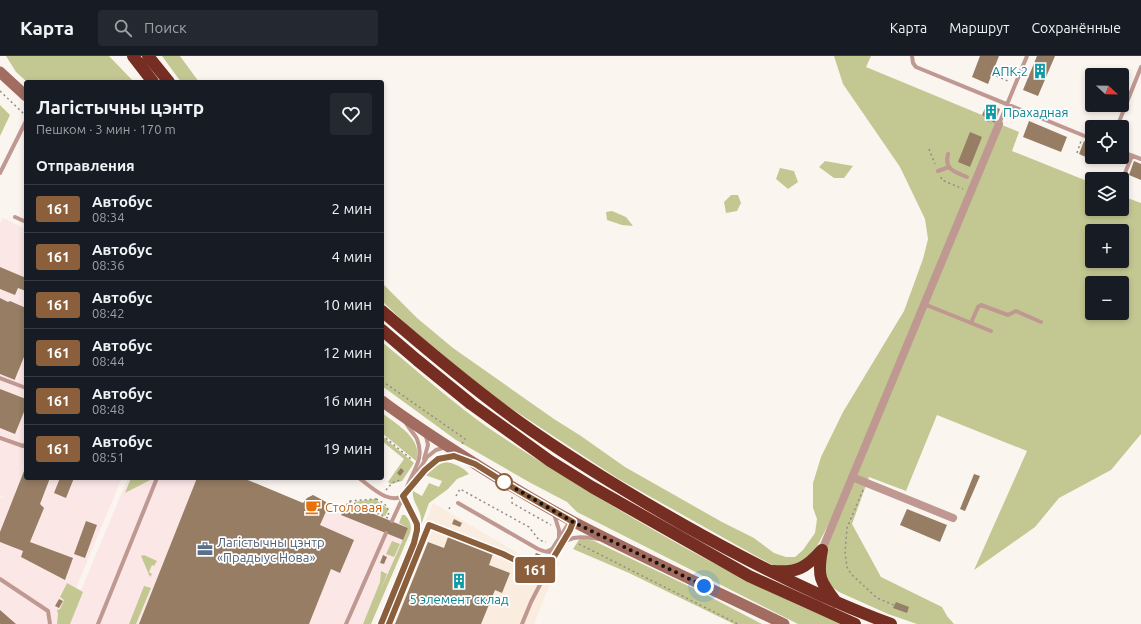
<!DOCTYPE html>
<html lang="ru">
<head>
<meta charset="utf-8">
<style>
	:root { --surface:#171b24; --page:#242831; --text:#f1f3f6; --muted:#9ea1a6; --line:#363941 }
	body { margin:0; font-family:Ubuntu,sans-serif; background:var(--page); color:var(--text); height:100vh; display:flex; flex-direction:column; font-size:15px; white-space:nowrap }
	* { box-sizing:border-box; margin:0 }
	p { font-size:13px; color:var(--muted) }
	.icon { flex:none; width:22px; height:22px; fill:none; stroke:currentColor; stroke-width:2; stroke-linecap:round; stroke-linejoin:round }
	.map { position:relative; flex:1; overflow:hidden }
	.details { position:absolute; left:24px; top:24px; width:360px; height:400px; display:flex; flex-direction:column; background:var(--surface); border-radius:4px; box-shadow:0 2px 6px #0003 }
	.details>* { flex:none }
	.badge { padding:0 8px; border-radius:3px; font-size:14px; line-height:26px }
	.needle { width:26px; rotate:112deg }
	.controls { position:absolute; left:1085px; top:12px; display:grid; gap:8px }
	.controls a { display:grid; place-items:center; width:44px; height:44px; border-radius:4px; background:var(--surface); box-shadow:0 2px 6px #0003; font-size:20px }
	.you { position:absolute; width:20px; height:20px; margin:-10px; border:3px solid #fff; border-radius:50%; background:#1a73e8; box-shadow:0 0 0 6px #1a73e833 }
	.map>.badge { position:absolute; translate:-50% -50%; box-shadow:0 0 0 2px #fff }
	h2 { padding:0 12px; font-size:15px; line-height:36px }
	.round { display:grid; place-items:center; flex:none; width:42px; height:42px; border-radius:4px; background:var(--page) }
	.head { display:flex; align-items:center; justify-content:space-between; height:68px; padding:0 12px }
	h1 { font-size:19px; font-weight:700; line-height:30px }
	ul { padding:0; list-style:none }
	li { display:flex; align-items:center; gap:12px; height:48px; padding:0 12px; border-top:1px solid var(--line) }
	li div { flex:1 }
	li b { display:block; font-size:15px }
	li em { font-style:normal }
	li .badge { min-width:44px; font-weight:700; text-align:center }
	header { display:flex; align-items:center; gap:24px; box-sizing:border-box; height:56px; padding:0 20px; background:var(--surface); border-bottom:1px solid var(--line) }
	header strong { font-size:19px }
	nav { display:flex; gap:22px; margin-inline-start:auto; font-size:14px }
	.search { width:280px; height:36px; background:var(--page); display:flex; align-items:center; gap:10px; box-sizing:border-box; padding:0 14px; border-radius:4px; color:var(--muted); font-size:15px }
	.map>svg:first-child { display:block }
	.built { fill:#faecdf }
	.industrial { fill:#fce7e7 }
	.green { fill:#c3c892; fill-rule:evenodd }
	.building { fill:#967d64 }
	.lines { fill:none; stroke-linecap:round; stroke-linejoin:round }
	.path { stroke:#938b85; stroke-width:1.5; stroke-dasharray:2 3; stroke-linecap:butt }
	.lane { stroke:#bf9991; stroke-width:4 }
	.street { stroke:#bf9991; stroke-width:8 }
	.secondary { stroke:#a26c61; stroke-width:11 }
	.highway { stroke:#772e22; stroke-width:12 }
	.line-casing { stroke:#fff; stroke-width:9 }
	.line { stroke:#8b5e3c; stroke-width:6 }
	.walk { stroke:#1c1209; stroke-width:4; stroke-dasharray:0 7.2 }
	.stop-dot { fill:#fff; stroke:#8b5e3c; stroke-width:2 }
	.labels { text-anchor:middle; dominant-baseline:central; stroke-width:3.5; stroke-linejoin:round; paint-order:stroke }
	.culture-label { font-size:13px; fill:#0d838f; stroke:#fff; text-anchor:end }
	.food-label { font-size:13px; fill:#c56008; stroke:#fff; text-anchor:start }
	.service-label { font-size:13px; fill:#4e5e75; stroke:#fff; text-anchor:start }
</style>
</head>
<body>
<header>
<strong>Карта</strong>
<div class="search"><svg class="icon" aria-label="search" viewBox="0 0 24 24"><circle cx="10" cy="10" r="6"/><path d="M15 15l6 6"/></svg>Поиск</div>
<nav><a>Карта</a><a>Маршрут</a><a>Сохранённые</a></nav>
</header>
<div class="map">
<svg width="1141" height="568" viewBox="0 0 1141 568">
	<rect width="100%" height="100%" fill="#fbf5f0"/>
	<path class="built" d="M433 447 528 503H533L536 497 559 506 534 568H384Z"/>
	<path class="industrial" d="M3 162 26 173V422H122L76 532 81 534 128 422H243L303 447 307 442 313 439 326 446 328 451 341 459 347 447 399 467 408 472 366 568H0V441L8 443 0 440V167Z"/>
	<path class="green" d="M6 0H109L134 26H27L16 16Z
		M162 0H180L199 26H181Z
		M834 0H871L866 11 982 59 985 61V62L1019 76 1012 95 1092 127V153H1122V140L1141 147V378L1111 414 1059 442 1035 471 974 514 1027 395 937 359 906 435 869 421 852 468 881 521 942 551 947 560 954 568H917L888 558 839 536 832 531 823 515 822 494 850 427 811 502 781 514 617 422 488 337 405 267 382 245V227L417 262 453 292 554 363 581 380 625 411 722 466 754 482 774 497 786 501H795L803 494 815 477 817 463 813 452V427L821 401 843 356 904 255 923 203 928 183 925 163 900 111 843 28ZM1092 175H1122V205H1092ZM1092 227H1122V257H1092Z
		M0 49 10 59 0 80Z
		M825 105 853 110 844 122H834L819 111Z
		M780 112 794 115 798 126 788 133 776 123Z
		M731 139H738L741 147 737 155 726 157 724 146Z
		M612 155 626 161 633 170 622 169 607 164 606 156Z
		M382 286C409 308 436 332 463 353 496 379 532 400 567 422 655 477 746 528 842 568H798L577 456 567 446 529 426 456 384 382 330Z
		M382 357C396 368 424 383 416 405L382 377Z
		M382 380 414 407 402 425 391 428 388 426 404 403 382 385Z
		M445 406C454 407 463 411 469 418L457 423 448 433 429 447 421 469C423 454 411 446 413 435L422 440 429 427 439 431 442 425 425 419 433 411Z
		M131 422H151L150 424 125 437Z
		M375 443 387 452 388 455 385 460 354 446Z
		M402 459H405C410 464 412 470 410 477L371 568H363L380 526 381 515 387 518 381 533 408 472 399 467Z
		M580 482 594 485 697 534 762 568H734L629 517 573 493Z
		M392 485 400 488 394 501 386 498Z
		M144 499 157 505 154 510 152 509 149 516 152 518 150 521 141 500Z
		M67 527 83 536 70 568H57L58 558 57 554 60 553 64 544 60 541Z
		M144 530 151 532 136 568H129Z"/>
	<path class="building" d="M980 0H999L988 28 972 21Z
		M1037 0H1055L1038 40 1023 34Z
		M989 48 1000 53 995 67 985 62V61L982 59 986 50 988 51Z
		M1029 65 1067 81 1061 96 1023 81Z
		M970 76 982 81 970 111 958 106Z
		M1084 85 1092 89 1088 102 1079 98Z
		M1134 105 1141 108V124L1129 119Z
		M0 211 26 222V235L18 232 15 239 0 233Z
		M0 242 8 246 10 245 26 252V296L15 323V324L0 318Z
		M0 333 26 343V351L15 378 0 372Z
		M26 410V422H50L40 448 44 452 30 486 73 502 65 524 21 501 23 495 0 486V476Z
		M401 412 404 415 400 420 397 417Z
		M974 418 980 420 965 455 960 453Z
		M60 422H74L66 442 54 437Z
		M197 422H243L303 447 307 442 313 439 326 446 328 451 320 469 354 484 340 517 331 513 309 568H139Z
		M347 447 408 472 403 484 341 459Z
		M907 453 947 469 940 486 900 469Z
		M454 463 462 467 460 471 452 468Z
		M86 465 97 469 85 502 74 498Z
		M448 481 493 498 489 509 510 517 502 537 495 534 481 568H395L428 486 444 492Z
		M536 497 544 500 541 506 533 503Z
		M383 499 387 501 384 508 380 507Z
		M59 543 63 545 59 552 55 550Z
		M896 546 909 551 907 557 893 552Z
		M0 554 16 568H0Z"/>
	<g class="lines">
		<path class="path" d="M992 18 1010 26
			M0 35 25 59
			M989 64 988 66 991 67
			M929 93 935 108
			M1077 97 1081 85
			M941 121 942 124 963 133
			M382 325 465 383 462 388
			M382 379 411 403
			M386 434 392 427 402 423
			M863 434 847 472 845 497 847 511 851 518 877 542 906 554
			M456 440 460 433 529 471 539 484 546 486
			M512 441V447L551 469
			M376 443C385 447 390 451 388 462L348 445Z
			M449 453 451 449
			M579 488 738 568"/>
		<path class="lane" d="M912 0 913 7 916 11 1092 83
			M999 68 1027 0
			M1117 71 1141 11
			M1122 96 1141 103
			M948 98C944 114 955 116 967 121
			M938 115 949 111
			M0 117 26 65
			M1125 117 1132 100
			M15 161 26 166
			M924 248 991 275
			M971 267 978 251 981 249 1008 259 1016 255 1041 266
			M0 322 26 332
			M405 365C408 372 414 377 417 383 425 403 413 414 407 431
			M0 382 23 390 26 388
			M424 403 428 389 426 380
			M359 422C371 431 391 451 405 438
			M410 433C421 421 437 393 457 401
			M458 447 538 493C558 501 553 492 568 484 578 479 589 482 600 483
			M554 458 559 474V482
			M392 465 404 439
			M548 495 552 493 567 470 573 466 570 474 563 487
			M0 523 48 555 50 568
			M98 568 157 422
			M346 568 386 477
			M381 568 414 487 417 473V468L403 440 427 401 436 394 446 391
			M389 568 429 469 503 498 545 519
			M522 568 531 546 558 494"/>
		<path class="street" d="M852 421 953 462
			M822 494 999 68"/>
		<path class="secondary" d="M0 16 26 40
			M382 345C415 370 450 392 485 414 514 432 544 450 574 466 643 502 714 534 784 568"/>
		<path class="highway" d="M133 0 153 26
			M148 0 169 26
			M382 255C426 293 471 331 518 365 571 403 626 436 682 468 749 506 818 541 891 568
			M382 274 417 304 471 348 550 405 592 431 749 520 855 568
			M822 494C817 521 820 525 836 546
			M773 515C797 517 806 512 822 494"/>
	</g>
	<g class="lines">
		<defs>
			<path id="line" d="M381 568 414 487 417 474V468L403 440 425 414 438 403 454 400 475 408 517 434 573 466 570 474 555 499 545 519 503 498 429 469 389 568"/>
		</defs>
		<use href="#line" class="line-casing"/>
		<use href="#line" class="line"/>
		<path class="walk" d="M504 426 573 466 704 530"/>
	</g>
	<defs>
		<symbol id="building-bare" viewBox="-9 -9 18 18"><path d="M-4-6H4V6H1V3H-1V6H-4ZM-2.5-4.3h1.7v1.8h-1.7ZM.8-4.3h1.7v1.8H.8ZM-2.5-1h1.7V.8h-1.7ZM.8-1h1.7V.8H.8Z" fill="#0f9aa8" stroke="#fff" stroke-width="2.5" paint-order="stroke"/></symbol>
		<symbol id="cafe-bare" viewBox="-9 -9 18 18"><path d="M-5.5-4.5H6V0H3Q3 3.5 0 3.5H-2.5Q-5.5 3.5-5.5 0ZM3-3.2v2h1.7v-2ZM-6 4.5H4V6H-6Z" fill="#e8710a" stroke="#fff" stroke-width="2.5" paint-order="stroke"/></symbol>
		<symbol id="office-bare" viewBox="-9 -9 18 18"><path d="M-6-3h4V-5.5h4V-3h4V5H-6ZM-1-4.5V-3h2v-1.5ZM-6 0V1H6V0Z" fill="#5c6f8a" stroke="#fff" stroke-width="2.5" paint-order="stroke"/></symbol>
	</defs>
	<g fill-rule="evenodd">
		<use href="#building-bare" x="1029" y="4" width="22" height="22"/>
		<use href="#building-bare" x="980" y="45" width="22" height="22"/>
		<use href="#cafe-bare" x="302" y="440" width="22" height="22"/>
		<use href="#office-bare" x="194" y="482" width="22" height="22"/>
		<use href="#building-bare" x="448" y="514" width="22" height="22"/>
	</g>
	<circle class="stop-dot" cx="504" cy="426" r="8"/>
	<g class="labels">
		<g class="culture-label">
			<text x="1028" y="15">АПК-2</text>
			<text x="1003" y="56" text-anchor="start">Прахадная</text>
			<text x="459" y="543" text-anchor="middle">5 элемент склад</text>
		</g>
		<g class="food-label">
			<text x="325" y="451">Столовая</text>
		</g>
		<g class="service-label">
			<text x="217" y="486">Лагістычны цэнтр<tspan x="217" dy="15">«Прадыус Нова»</tspan></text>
		</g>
	</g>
</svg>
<div class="controls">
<a><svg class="needle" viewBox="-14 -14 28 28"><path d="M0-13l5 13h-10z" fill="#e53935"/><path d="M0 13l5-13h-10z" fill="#9ea1a6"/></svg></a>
<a><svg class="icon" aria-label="locate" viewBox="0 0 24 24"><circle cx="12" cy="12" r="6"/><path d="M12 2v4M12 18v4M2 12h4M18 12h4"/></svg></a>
<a><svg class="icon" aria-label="layers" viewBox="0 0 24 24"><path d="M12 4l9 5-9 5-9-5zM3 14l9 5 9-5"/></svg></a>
<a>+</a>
<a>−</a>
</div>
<div class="you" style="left:704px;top:530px"></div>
<b class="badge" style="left:535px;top:514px;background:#8b5e3c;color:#fff">161</b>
<section class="details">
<div class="head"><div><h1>Лагістычны цэнтр</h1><p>Пешком · 3 мин · 170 m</p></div><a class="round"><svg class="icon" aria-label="heart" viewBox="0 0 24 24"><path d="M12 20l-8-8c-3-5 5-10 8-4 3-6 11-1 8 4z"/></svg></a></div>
<h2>Отправления</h2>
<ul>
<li><span class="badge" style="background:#8b5e3c;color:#fff">161</span><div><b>Автобус</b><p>08:34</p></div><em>2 мин</em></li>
<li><span class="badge" style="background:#8b5e3c;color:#fff">161</span><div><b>Автобус</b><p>08:36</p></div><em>4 мин</em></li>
<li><span class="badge" style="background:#8b5e3c;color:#fff">161</span><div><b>Автобус</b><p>08:42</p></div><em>10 мин</em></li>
<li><span class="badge" style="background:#8b5e3c;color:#fff">161</span><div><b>Автобус</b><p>08:44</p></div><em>12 мин</em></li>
<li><span class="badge" style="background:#8b5e3c;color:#fff">161</span><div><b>Автобус</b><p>08:48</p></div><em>16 мин</em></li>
<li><span class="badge" style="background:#8b5e3c;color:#fff">161</span><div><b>Автобус</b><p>08:51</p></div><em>19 мин</em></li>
</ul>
</section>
</div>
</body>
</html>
